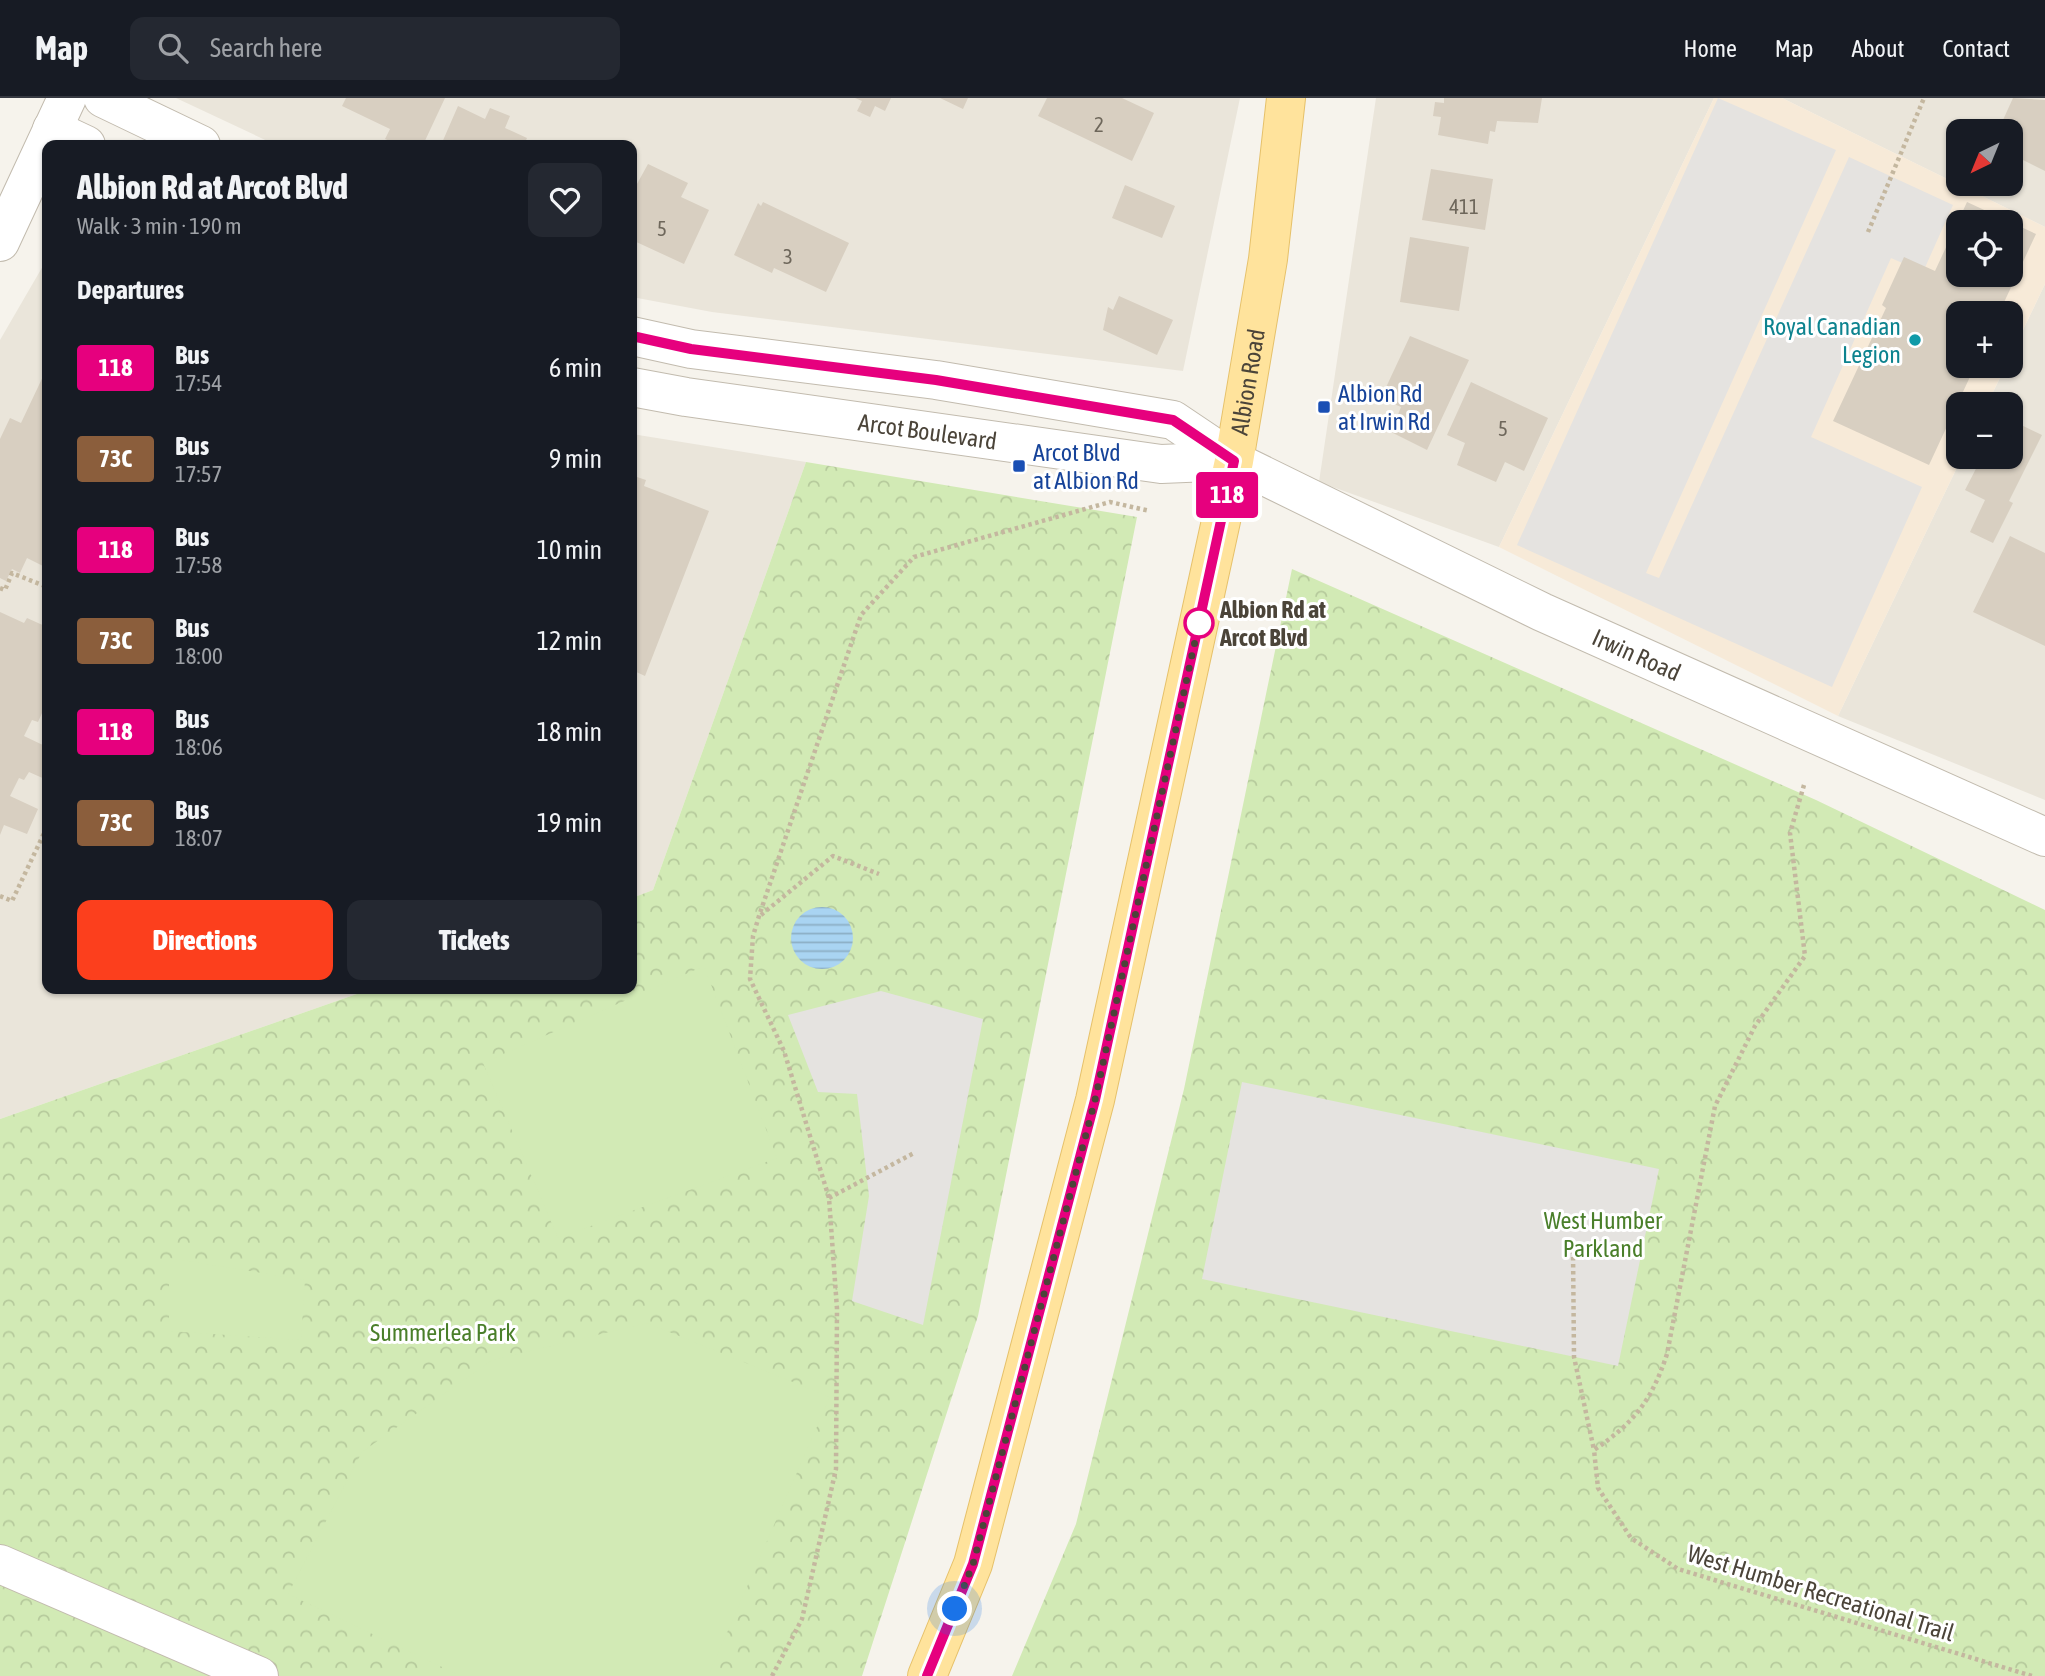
<!DOCTYPE html>
<html lang="en">
<head>
<meta charset="utf-8">
<style>
	:root { --surface:#171b24; --page:#242831; --text:#f1f3f6; --muted:#9ea1a6; --line:#363941; --accent:#fc3f1d }
	body { margin:0; font-family:"Asap Condensed",sans-serif; background:var(--page); color:var(--text); height:100vh; display:flex; flex-direction:column; font-size:26px; white-space:nowrap }
	* { box-sizing:border-box; margin:0 }
	p { font-size:23px; color:var(--muted) }
	.icon { flex:none; width:38px; height:38px; fill:none; stroke:currentColor; stroke-width:2; stroke-linecap:round; stroke-linejoin:round }
	.map { position:relative; flex:1; overflow:hidden }
	.drawer { position:absolute; left:42px; top:42px; width:595px; height:854px; display:flex; flex-direction:column; background:var(--surface); border-radius:14px; box-shadow:0 2px 5px #0004 }
	.drawer>* { flex:none }
	.badge { padding:0 14px; border-radius:5px; font-size:24px; line-height:46px }
	.needle { width:46px; rotate:223deg }
	.buttons { position:absolute; left:1946px; top:21px; display:grid; gap:14px }
	.buttons a { display:grid; place-items:center; width:77px; height:77px; border-radius:14px; background:var(--surface); box-shadow:0 2px 5px #0004; font-size:35px }
	.you { position:absolute; width:35px; height:35px; margin:-18px; border:5px solid #fff; border-radius:50%; background:#1a73e8; box-shadow:0 0 0 10px #1a73e833 }
	.map>.badge { position:absolute; translate:-50% -50%; box-shadow:0 0 0 4px #fff }
	h2 { padding:0 35px; font-size:26px; line-height:63px }
	.round { display:grid; place-items:center; flex:none; width:74px; height:74px; border-radius:14px; background:var(--page) }
	.overview { display:flex; align-items:center; justify-content:space-between; height:119px; padding:0 35px }
	h1 { font-size:33px; font-weight:800; line-height:52px }
	.action { display:flex; gap:14px; margin-top:auto; padding:14px 35px }
	.action a { flex:1; height:80px; border-radius:14px; background:var(--accent); color:#fff; font-size:28px; font-weight:800; line-height:80px; text-align:center }
	.action a+a { background:var(--page); color:var(--text) }
	ul { padding:0; list-style:none }
	li { display:flex; align-items:center; gap:21px; height:91px; padding:0 35px }
	li div { flex:1 }
	li b { display:block; font-size:26px }
	li em { font-style:normal }
	li .badge { min-width:77px; font-weight:700; text-align:center }
	header { display:flex; align-items:center; gap:42px; box-sizing:border-box; height:98px; padding:0 35px; background:var(--surface); border-bottom:2px solid var(--line) }
	header strong { font-size:33px }
	nav { display:flex; gap:38px; margin-inline-start:auto; font-size:24px }
	.search { width:490px; height:63px; background:var(--page); display:flex; align-items:center; gap:18px; box-sizing:border-box; padding:0 24px; border-radius:14px; color:var(--muted); font-size:26px }
	.map>svg:first-child { display:block }
	.residential { fill:#eae5da; fill-rule:evenodd }
	.commercial { fill:#f7ead8; fill-rule:evenodd }
	.forest { fill:url(#forest-crowns) }
	.pitch { fill:#d2eab5 }
	.parking { fill:#e5e3e0 }
	.water { fill:url(#water-rules) }
	.building { fill:#d8cfc1; fill-rule:evenodd }
	.lines { fill:none; stroke-linecap:round; stroke-linejoin:round }
	.minor-casing { stroke:#c2bbae; stroke-width:40 }
	.major-casing { stroke:#e6c16a; stroke-width:40 }
	.path { stroke:#c4b79f; stroke-width:4.5; stroke-dasharray:3.5 3.5; stroke-linecap:butt }
	.minor { stroke:#fff; stroke-width:38 }
	.major { stroke:#ffe39c; stroke-width:38 }
	.line-casing { stroke:#fff; stroke-width:16 }
	.line { stroke:#e6007e; stroke-width:10 }
	.walk { stroke:#4b4439; stroke-width:7; stroke-dasharray:0 12.6 }
	.culture-dot { fill:#0f9aa8; stroke:#fff; stroke-width:2.5 }
	.transit-dot { fill:#1a4fb4; stroke:#fff; stroke-width:2.5 }
	.stop-dot { fill:#fff; stroke:#e6007e; stroke-width:3.5 }
	.labels { text-anchor:middle; dominant-baseline:central; stroke-width:6; stroke-linejoin:round; paint-order:stroke }
	.number-label { font-size:21px; fill:#6e675b }
	.culture-label { font-size:24px; fill:#0d838f; stroke:#fff; text-anchor:end }
	.street-label { font-size:24px; fill:#4b4439; stroke:#fff }
	.transit-label { font-size:24px; fill:#164399; stroke:#fff; text-anchor:start }
	.stop-label { font-size:24px; font-weight:bold; fill:#4b4439; stroke:#fff; text-anchor:start }
	.park-label { font-size:24px; fill:#4a7f2a; stroke:#fff }
</style>
</head>
<body>
<header>
<strong>Map</strong>
<div class="search"><svg class="icon" aria-label="search" viewBox="0 0 24 24"><circle cx="10" cy="10" r="6"/><path d="M15 15l6 6"/></svg>Search here</div>
<nav><a>Home</a><a>Map</a><a>About</a><a>Contact</a></nav>
</header>
<div class="map">
<svg width="2045" height="1578" viewBox="0 0 2045 1578">
	<defs>
		<pattern id="forest-crowns" width="20" height="18" patternUnits="userSpaceOnUse" patternTransform="scale(1.75)"><rect width="20" height="18" fill="#d2eab5"/><path d="M2 6a3 3 0 1 1 6 0M12 15a3 3 0 1 1 6 0" fill="none" stroke="#b6ca9c"/></pattern>
		<pattern id="water-rules" width="6" height="5" patternUnits="userSpaceOnUse" patternTransform="scale(1.75)"><rect width="6" height="5" fill="#a9d4f2"/><path d="M0 2.5h6" fill="none" stroke="#8caec5"/></pattern>
	</defs>
	<rect width="100%" height="100%" fill="#f6f3ec"/>
	<path class="residential" d="M176 0H1240L1183 273 712 214 632 199V47H276Z
		M1376 0H1714L1499 449 1319 384Z
		M1782 0H2045V129ZM1958 33H2011V86H1958Z
		M47 161V891H371L0 1021V242Z
		M2045 186V702L1838 618 1962 359H2011V306H1987L2006 268H2011V257Z
		M632 336 806 364 653 792 632 800Z"/>
	<path class="commercial" d="M1714 0H1782L2045 129V186L2011 257V215H1958V268H2006L1987 306H1958V359H1962L1838 618 1499 449ZM1958 124H2011V177H1958Z"/>
	<path class="forest" d="M806 364 1137 419 978 1218 862 1578H0V1021L371 891H632V800L653 792Z
		M1292 471 1816 702 2045 812V1578H1012L1076 1426 1184 991Z"/>
	<path class="pitch" d="M704 868 777 1060 558 1140 483 965Z
		M169 1160 305 1182 301 1242 169 1233Z
		M647 1225 830 1299 708 1578H461L288 1496 362 1354 492 1262Z"/>
	<path class="parking" d="M1718 0 1836 52 1646 475 1659 480 1849 59 1953 107 1923 174 1891 160 1811 339 1922 389 1832 589 1517 447Z
		M881 893 983 921 923 1227 852 1203 869 1098 857 996 818 994 788 917Z
		M1242 984 1659 1071 1618 1268 1202 1181Z"/>
	<path class="water" d="M791 840a31 31 0 1 1 62 0a31 31 0 1 1-62 0Z"/>
	<path class="building" d="M346 0H445L423 47H399L385 41 390 31 342 8Z
		M855 0H891L885 13 875 8 870 19 857 13 862 3Z
		M940 0H968L963 11Z
		M1047 0H1122L1154 15 1132 63 1038 18Z
		M1444 0H1542L1538 25 1497 23 1495 34 1490 33 1488 46 1438 37 1441 19 1433 18 1435 4 1444 5Z
		M2013 0 2045 2V73L2011 56V33H1998Z
		M458 8 485 21 490 10 510 18 505 30 527 40 524 47H441Z
		M648 66 688 85 681 99 709 112 684 166 632 142V95Z
		M1431 71 1493 81 1485 132 1422 122Z
		M1125 87 1175 108 1162 140 1112 120Z
		M763 104 849 145 826 194 774 170 772 175 734 157 758 105 761 108Z
		M1967 104 2036 136 1999 215H1958V268H1975L1929 367 1833 323 1886 210 1882 207 1904 159 1935 173ZM1958 124H2011V177H1958Z
		M1410 139 1469 149 1459 213 1400 204Z
		M1119 198 1173 222 1157 257 1103 232 1108 209 1113 212Z
		M1410 238 1469 262 1427 352 1391 334 1401 309 1381 300Z
		M47 270V470L27 460 20 475 12 471 6 483 0 480V341L10 320 21 325Z
		M1471 284 1548 320 1524 373 1505 364 1496 384 1457 367 1465 345 1447 337Z
		M2011 322 2042 337 2009 403 2013 405 1993 445 1970 434 1985 402 1965 392 1982 359H2011Z
		M637 379 646 382 644 388 709 413 645 578 632 572V382L635 383Z
		M2010 438 2045 455V548L1973 514Z
		M0 514 24 525 27 520 47 529V617L42 615 38 624 32 622 24 638 47 649V682L29 674 24 682 19 680 10 698 38 711 27 736 4 727 0 737Z"/>
	<g class="lines">
		<defs>
			<g id="minor">
				<path d="M103 0 201 47"/>
				<path d="M52 31 86 47"/>
				<path d="M0 144 67 0"/>
				<path id="s1" d="M632 238 691 251 936 282 1173 322 1234 363 1542 514 2045 739"/>
				<path id="s2" d="M632 289 686 299 1161 366 1234 363"/>
				<path d="M0 1466 259 1578"/>
			</g>
			<g id="major">
				<path id="s3" d="M927 1578 973 1466 1095 1002 1234 363 1268 161 1286 0"/>
			</g>
		</defs>
		<use href="#minor" class="minor-casing"/>
		<use href="#major" class="major-casing"/>
		<path class="path" d="M1868 134 1924 0
			M0 490 5 492 12 475 47 489
			M1804 687 1790 735 1805 858 1755 928 1715 1008 1667 1256C1652 1302 1634 1325 1594 1352L1598 1390 1631 1440 1678 1471 2032 1578
			M0 798 12 803 47 729
			M761 817 833 758 879 776
			M829 1100 914 1055
			M1573 1152 1574 1259 1594 1352
			M772 1578 802 1521 836 1371 837 1211 829 1100 784 953 750 881 753 838 759 818 861 517 914 459 1110 404 1150 413"/>
		<use href="#minor" class="minor"/>
		<use href="#major" class="major"/>
	</g>
	<g class="lines">
		<defs>
			<path id="line" d="M632 238 691 251 936 282 1173 322 1234 363 1095 1002 973 1466 927 1578"/>
		</defs>
		<use href="#line" class="line-casing"/>
		<use href="#line" class="line"/>
		<path class="walk" d="M955 1511 973 1466 1095 1002 1199 525"/>
	</g>
	<circle class="culture-dot" cx="1915" cy="242" r="7"/>
	<g class="transit-dot">
		<rect x="1317" y="302" width="14" height="14" rx="3.5"/>
		<rect x="1012" y="361" width="14" height="14" rx="3.5"/>
	</g>
	<circle class="stop-dot" cx="1199" cy="525" r="14"/>
	<g class="labels">
		<g class="number-label">
			<text x="1099" y="26">2</text>
			<text x="1464" y="108">411</text>
			<text x="662" y="130">5</text>
			<text x="788" y="158">3</text>
			<text x="1503" y="330">5</text>
		</g>
		<g class="culture-label">
			<text x="1901" y="228">Royal Canadian<tspan x="1901" dy="28">Legion</tspan></text>
		</g>
		<g class="street-label">
			<text stroke="none"><textPath href="#s3" startOffset="1335">Albion Road</textPath></text>
			<text stroke="none"><textPath href="#s2" startOffset="299">Arcot Boulevard</textPath></text>
			<text stroke="none"><textPath href="#s1" startOffset="1068">Irwin Road</textPath></text>
			<text transform="translate(1821 1495) rotate(17)">West Humber Recreational Trail</text>
		</g>
		<g class="transit-label">
			<text x="1338" y="295">Albion Rd<tspan x="1338" dy="28">at Irwin Rd</tspan></text>
			<text x="1033" y="354">Arcot Blvd<tspan x="1033" dy="28">at Albion Rd</tspan></text>
		</g>
		<g class="stop-label">
			<text x="1220" y="511">Albion Rd at<tspan x="1220" dy="28">Arcot Blvd</tspan></text>
		</g>
		<g class="park-label">
			<text x="1603" y="1122">West Humber<tspan x="1603" dy="28">Parkland</tspan></text>
			<text x="443" y="1234">Summerlea Park</text>
		</g>
	</g>
</svg>
<div class="buttons">
<a><svg class="needle" viewBox="-14 -14 28 28"><path d="M0-13l5 13h-10z" fill="#e53935"/><path d="M0 13l5-13h-10z" fill="#9ea1a6"/></svg></a>
<a><svg class="icon" aria-label="locate" viewBox="0 0 24 24"><circle cx="12" cy="12" r="6"/><path d="M12 2v4M12 18v4M2 12h4M18 12h4"/></svg></a>
<a>+</a>
<a>−</a>
</div>
<div class="you" style="left:955px;top:1511px"></div>
<b class="badge" style="left:1227px;top:397px;background:#e6007e;color:#fff">118</b>
<section class="drawer">
<div class="overview"><div><h1>Albion Rd at Arcot Blvd</h1><p>Walk · 3 min · 190 m</p></div><a class="round"><svg class="icon" aria-label="heart" viewBox="0 0 24 24"><path d="M12 20l-8-8c-3-5 5-10 8-4 3-6 11-1 8 4z"/></svg></a></div>
<h2>Departures</h2>
<ul>
<li><span class="badge" style="background:#e6007e;color:#fff">118</span><div><b>Bus</b><p>17:54</p></div><em>6 min</em></li>
<li><span class="badge" style="background:#8b5e3c;color:#fff">73C</span><div><b>Bus</b><p>17:57</p></div><em>9 min</em></li>
<li><span class="badge" style="background:#e6007e;color:#fff">118</span><div><b>Bus</b><p>17:58</p></div><em>10 min</em></li>
<li><span class="badge" style="background:#8b5e3c;color:#fff">73C</span><div><b>Bus</b><p>18:00</p></div><em>12 min</em></li>
<li><span class="badge" style="background:#e6007e;color:#fff">118</span><div><b>Bus</b><p>18:06</p></div><em>18 min</em></li>
<li><span class="badge" style="background:#8b5e3c;color:#fff">73C</span><div><b>Bus</b><p>18:07</p></div><em>19 min</em></li>
</ul>
<div class="action"><a>Directions</a><a>Tickets</a></div>
</section>
</div>
</body>
</html>
